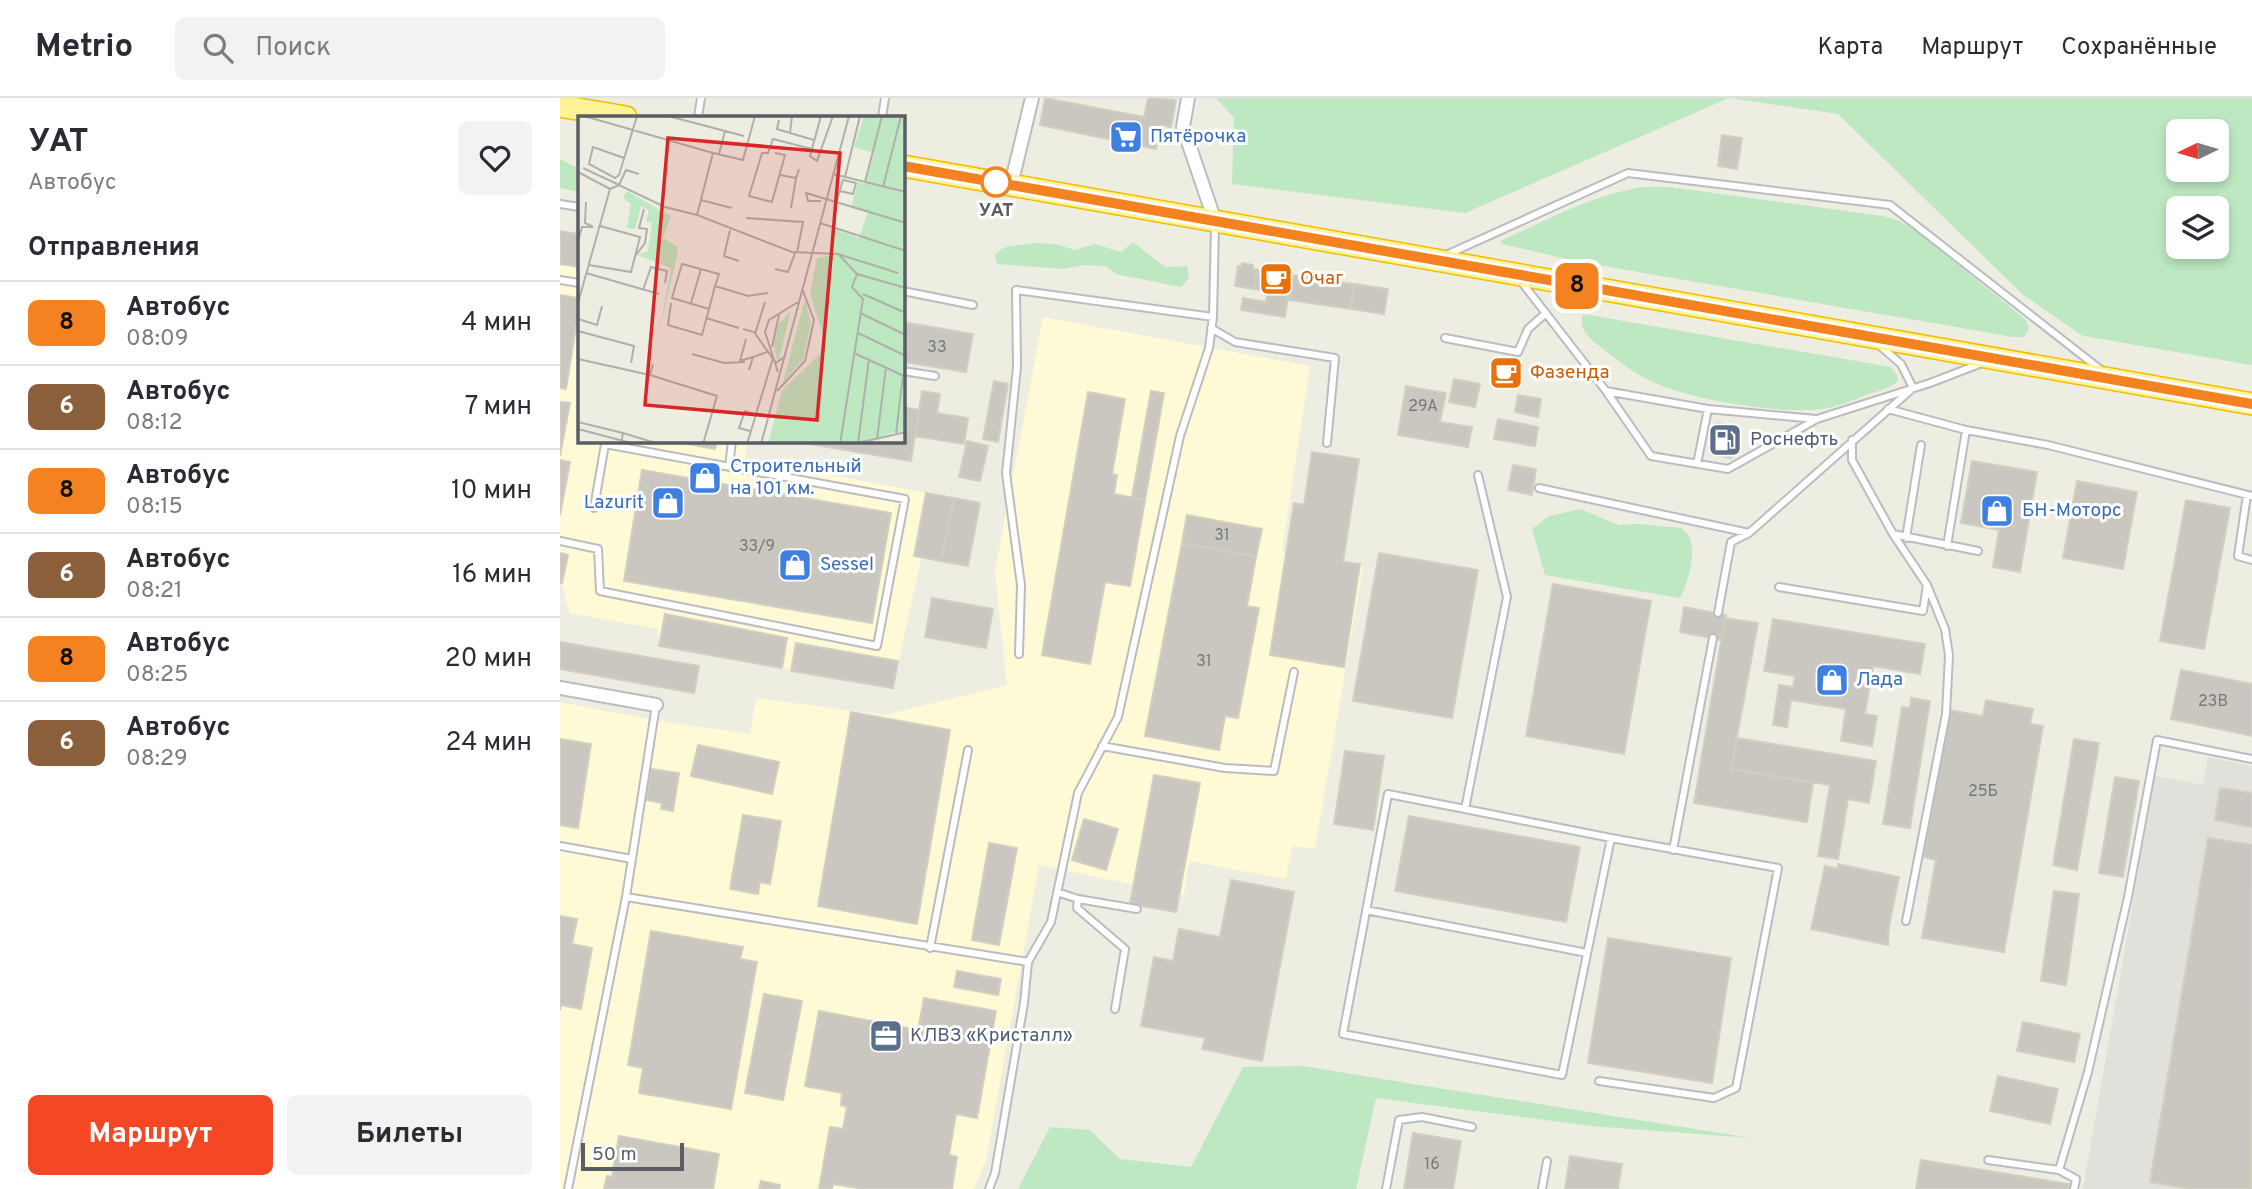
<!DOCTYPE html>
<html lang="ru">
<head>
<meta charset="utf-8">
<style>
	:root { --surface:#fff; --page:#f2f2f3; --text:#2b2b33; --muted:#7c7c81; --line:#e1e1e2; --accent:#f34823 }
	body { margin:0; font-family:Overpass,sans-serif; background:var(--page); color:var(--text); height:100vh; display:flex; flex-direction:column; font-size:26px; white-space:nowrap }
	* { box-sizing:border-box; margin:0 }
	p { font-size:23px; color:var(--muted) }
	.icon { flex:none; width:38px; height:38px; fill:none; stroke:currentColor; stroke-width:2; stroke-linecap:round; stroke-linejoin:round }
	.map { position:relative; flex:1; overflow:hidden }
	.panel { display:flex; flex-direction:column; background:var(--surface); width:560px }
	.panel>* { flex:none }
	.badge { padding:0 14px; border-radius:10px; font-size:24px; line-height:46px }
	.needle { width:46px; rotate:265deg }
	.buttons { position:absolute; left:1606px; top:21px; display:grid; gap:14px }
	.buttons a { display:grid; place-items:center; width:63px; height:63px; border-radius:10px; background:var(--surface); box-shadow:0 4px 10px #0003; font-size:35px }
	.scale { position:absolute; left:21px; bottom:18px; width:103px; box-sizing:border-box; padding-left:7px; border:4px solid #5a5e64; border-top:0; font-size:19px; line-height:24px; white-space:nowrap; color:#5a5e64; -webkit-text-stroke:5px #fff; paint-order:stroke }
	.map>.badge { position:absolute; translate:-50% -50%; box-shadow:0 0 0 4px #fff }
	h2 { padding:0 28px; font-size:26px; line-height:63px }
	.round { display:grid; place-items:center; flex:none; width:74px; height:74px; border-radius:10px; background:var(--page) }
	.overview { display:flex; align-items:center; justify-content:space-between; height:119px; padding:0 28px }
	h1 { font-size:33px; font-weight:700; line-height:52px }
	.button { display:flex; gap:14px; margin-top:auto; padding:14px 28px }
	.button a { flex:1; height:80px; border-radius:10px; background:var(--accent); color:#fff; font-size:28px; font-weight:700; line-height:80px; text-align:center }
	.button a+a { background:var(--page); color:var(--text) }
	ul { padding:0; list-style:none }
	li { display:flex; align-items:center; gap:21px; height:84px; padding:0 28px; border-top:2px solid var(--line) }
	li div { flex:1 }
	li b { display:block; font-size:26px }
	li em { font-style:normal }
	li .badge { min-width:77px; font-weight:700; text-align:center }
	header { display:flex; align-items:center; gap:42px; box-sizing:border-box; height:98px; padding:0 35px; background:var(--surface); border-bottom:2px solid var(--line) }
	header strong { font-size:33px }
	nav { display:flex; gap:38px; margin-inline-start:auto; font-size:24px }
	.search { width:490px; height:63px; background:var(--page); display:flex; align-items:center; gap:18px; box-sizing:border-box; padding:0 24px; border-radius:10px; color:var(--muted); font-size:26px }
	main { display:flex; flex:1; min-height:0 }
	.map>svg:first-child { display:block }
	.commercial { fill:#fffad6 }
	.industrial { fill:#e2e0da }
	.green { fill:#bde8c1; fill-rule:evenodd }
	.building { fill:#c9c7bf; stroke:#d3cfc0; stroke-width:2 }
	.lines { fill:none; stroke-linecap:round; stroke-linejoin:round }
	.service-casing { stroke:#babcc2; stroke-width:10 }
	.minor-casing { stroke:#babcc2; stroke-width:16 }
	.trunk-casing { stroke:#f0bd00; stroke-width:24 }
	.service { stroke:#fff; stroke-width:6 }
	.minor { stroke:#fff; stroke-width:12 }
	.trunk { stroke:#fff297; stroke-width:21 }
	.line-casing { stroke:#fff; stroke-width:16 }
	.line { stroke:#f58220; stroke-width:10 }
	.stop-dot { fill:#fff; stroke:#f58220; stroke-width:3.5 }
	.labels { text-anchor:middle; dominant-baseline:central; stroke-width:6; stroke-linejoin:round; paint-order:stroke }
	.number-label { font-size:16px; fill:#76787b }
	.shop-label { font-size:19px; fill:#366cbe; stroke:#fff; text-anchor:start }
	.stop-label { font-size:19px; font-weight:bold; fill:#5a5e64; stroke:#fff }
	.food-label { font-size:19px; fill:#c56008; stroke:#fff; text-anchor:start }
	.service-label { font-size:19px; fill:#4e5e75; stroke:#fff; text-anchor:start }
	.inset-road { fill:none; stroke:#afb0ac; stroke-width:2 }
	.view { fill:#d62828; fill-opacity:0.15; stroke:#d62828; stroke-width:3.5 }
	.inset-edge { fill:none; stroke:#5a5e64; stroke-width:3.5 }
</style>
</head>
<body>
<header>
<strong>Metrio</strong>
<div class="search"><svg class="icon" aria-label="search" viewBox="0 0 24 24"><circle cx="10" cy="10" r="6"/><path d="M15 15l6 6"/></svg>Поиск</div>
<nav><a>Карта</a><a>Маршрут</a><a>Сохранённые</a></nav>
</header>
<main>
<section class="panel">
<div class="overview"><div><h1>УАТ</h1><p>Автобус</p></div><a class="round"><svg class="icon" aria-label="heart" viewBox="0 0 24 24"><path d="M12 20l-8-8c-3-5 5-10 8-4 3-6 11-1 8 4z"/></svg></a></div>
<h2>Отправления</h2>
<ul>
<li><span class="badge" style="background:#f58220;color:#111">8</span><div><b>Автобус</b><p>08:09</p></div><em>4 мин</em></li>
<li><span class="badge" style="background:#8b5e3c;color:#fff">6</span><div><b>Автобус</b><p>08:12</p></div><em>7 мин</em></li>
<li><span class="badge" style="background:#f58220;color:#111">8</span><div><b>Автобус</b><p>08:15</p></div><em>10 мин</em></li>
<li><span class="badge" style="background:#8b5e3c;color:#fff">6</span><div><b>Автобус</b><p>08:21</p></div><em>16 мин</em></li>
<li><span class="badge" style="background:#f58220;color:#111">8</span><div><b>Автобус</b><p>08:25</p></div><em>20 мин</em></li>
<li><span class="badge" style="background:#8b5e3c;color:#fff">6</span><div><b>Автобус</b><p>08:29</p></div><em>24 мин</em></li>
</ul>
<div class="button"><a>Маршрут</a><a>Билеты</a></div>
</section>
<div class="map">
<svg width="1692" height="1091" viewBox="0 0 1692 1091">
	<rect width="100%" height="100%" fill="#eeede2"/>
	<path class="commercial" d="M0 132 19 136V343H187L185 361 394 400 381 463 361 460 333 590 99 548 98 531 9 515 2 486 0 485Z
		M483 219 750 268 722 453 803 468 755 751 732 748 726 781 629 763 624 797 479 767 426 1062 414 1091H0V604L93 622 190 636 196 600 324 617 447 587 435 474Z"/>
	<path class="industrial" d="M1648 659 1692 668V1091H1523L1595 678 1643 687Z"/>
	<path class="green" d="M656 0H1169L905 115 672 86 674 20Z
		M1170 0H1692V267L1523 238 1462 196 1278 16ZM1619 33H1657V72H1619ZM1619 110H1657V149H1619Z
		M0 61 19 71V94L0 90Z
		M1086 89H1109L1323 118 1339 123 1356 133 1466 222 1469 231 1464 239H1453L1015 163 943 146 940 143C986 123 1037 94 1086 89Z
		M573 144 605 169 627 168 629 180 621 189 556 176 546 168 524 167 503 171 437 166 435 157 441 151 450 148 473 145 495 146 515 152 535 146 561 154Z
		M1023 216 1331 269 1337 277 1338 283C1330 290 1319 293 1309 296 1296 301 1282 307 1268 310 1229 318 1132 302 1095 285 1075 276 1059 264 1042 250 1031 241 1017 232 1023 216Z
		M1021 411 1058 427 1079 426 1121 430C1124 433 1128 435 1129 439 1137 455 1128 485 1120 500L985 477 972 431 989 418Z
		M742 968 1191 1040 1031 1028 816 1000 796 1091H458L490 1029 530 1032 560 1061 631 1069 683 969Z"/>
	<path class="building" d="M485 0 584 19 588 0 616 2 611 29 601 27 596 51 480 27Z
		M1162 37 1182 40 1177 71 1158 68Z
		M0 133 19 136V169L0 166Z
		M682 165 693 167V171L698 172 694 191 675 188 678 168 682 169Z
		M697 173 732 179 730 197 694 191Z
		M733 177 794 186 791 211 729 202Z
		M794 186 828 191 824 216 791 211Z
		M707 195 728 199 725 219 681 212 683 200 706 204Z
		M0 197 19 200V223L17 222 6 291 0 290Z
		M343 224 413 236 406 274 343 264Z
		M894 281 920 286 915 309 889 304Z
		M434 283 448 286 438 344 423 341Z
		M846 288 886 295 880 324 912 329 908 349 838 337Z
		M362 293 380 296 377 315 408 320 404 346 355 338Z
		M591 293 604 295 585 402 572 399Z
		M528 294 565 301 552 376 557 377 554 396 585 402 570 488 545 484 530 566 482 557Z
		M958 297 981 301 978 319 955 314Z
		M0 304 10 305 0 358Z
		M343 309 359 312 351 363 232 343H343Z
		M938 321 978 329 975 348 934 341Z
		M1157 325 1177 329 1171 360 1151 356Z
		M112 343H157L155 351Z
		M407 343 428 348 420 383 399 379Z
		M752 354 799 361 783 464 800 466 784 569 710 557 734 405 744 407Z
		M0 362 10 364 0 417Z
		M1412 363 1477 374 1460 474 1433 469 1439 432 1401 425Z
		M953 367 976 371 972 397 948 392Z
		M82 372 331 415 312 525 64 483Z
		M1517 383 1577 394 1563 471 1503 460Z
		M366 395 394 400 381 463 354 458Z
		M394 400 420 405 408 468 381 463Z
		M1626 402 1670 410 1644 551 1600 543Z
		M627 417 702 431 696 459 622 445Z
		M622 445 696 459 687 508 699 510 678 620 665 618 659 652 585 638Z
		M0 455 8 457 2 485H0Z
		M819 455 918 472 892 620 793 603Z
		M993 486 1091 503 1064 656 966 638Z
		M372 500 433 511 426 550 365 539Z
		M1124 509 1166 517 1161 542 1120 534Z
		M105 516 227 540 222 570 99 548Z
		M1165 520 1198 525 1171 671 1253 685 1247 724 1134 705Z
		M1213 521 1365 546 1360 576 1313 568 1305 616 1317 618 1312 648 1281 643 1286 611 1231 602 1227 629 1213 627 1219 587 1233 589 1235 578 1204 573Z
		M0 544 139 568 134 595 0 571Z
		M236 545 338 563 333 590 231 573Z
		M1621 572 1692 586V638L1611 621Z
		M1351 600 1370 603 1350 730 1323 726 1342 609 1350 610Z
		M1426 602 1473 611 1470 626 1483 628 1444 854 1362 840 1376 762 1364 759 1389 612 1423 618Z
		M291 614 390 632 357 826 258 808Z
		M1177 640 1316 663 1309 705 1288 701 1278 761 1258 758 1270 687 1171 671Z
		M0 641 31 646 18 730 0 727Z
		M1514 641 1539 645 1517 772 1493 767Z
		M138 647 219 664 212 696 131 678Z
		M785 653 824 658 813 732 774 726Z
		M91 671 119 675 113 713 101 711 102 705 86 702Z
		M594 677 640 685 616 814 570 806Z
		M1555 679 1579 683 1563 779 1539 775Z
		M1660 690 1692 695V729L1655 722Z
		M183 717 221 723 210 786 200 784 198 796 170 791Z
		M849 718 1020 749 1006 824 835 793Z
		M524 721 558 731 546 772 512 762Z
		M1648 740 1692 747 1691 1091H1631L1590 1084Z
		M429 745 457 750 439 847 412 842Z
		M1278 766 1339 779 1329 828 1328 847 1251 831 1265 768 1278 771Z
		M671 782 734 794 702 963 642 951 645 940 581 928 594 859 613 863 619 831 660 839Z
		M1494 793 1519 796 1506 887 1481 883Z
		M0 818 17 821 12 846 32 850 21 911 1 907 0 912Z
		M91 833 183 849 180 861 197 864 171 1011 79 995 83 970 68 967Z
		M1048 840 1171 860 1152 985 1028 965Z
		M397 873 441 881 438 897 394 889Z
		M204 896 242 903 223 1002 185 995Z
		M364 900 436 913 417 1020 396 1016 389 1057 397 1059 392 1091H303L273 1086 272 1091H259L270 1029 283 1031 287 1009 281 1007 282 995 245 988 259 913 358 932Z
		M1463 924 1520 936 1514 964 1457 953Z
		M1438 978 1498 991 1490 1026 1430 1013Z
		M853 1035 901 1043 893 1091H844Z
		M59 1038 159 1056 153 1091H44L47 1078 52 1079Z
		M1010 1058 1062 1066 1058 1091H1005Z
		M1361 1062 1509 1086 1508 1091H1356Z
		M201 1083 220 1087 219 1091H199Z"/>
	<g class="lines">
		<defs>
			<path id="service" d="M138 19 141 0
				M322 19 325 0
				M0 106 19 109
				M886 157 1068 75 1330 107 1541 272
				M0 182 19 185
				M960 182 1046 293 1091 358 1168 371 1257 321 1370 285 1422 265
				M343 193 413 207
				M651 230 675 244 775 260 767 345
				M885 240 958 254 968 231 986 215
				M343 273 375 278
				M1046 293 1148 311 1256 321
				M1328 311 1406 332 1488 347 1692 398
				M1292 342V362L1333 436 1418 453
				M1137 366 1148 311
				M169 369 172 343
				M979 390 1189 435
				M1687 397 1678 458 1692 462
				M1346 440 1361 347
				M0 443 38 451 40 493 317 548 345 401 45 346 34 410
				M1387 448 1406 332
				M1219 489 1363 513 1367 487 1333 436
				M1158 515 1171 444 1189 435 1353 290 1341 266 1319 247
				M459 556 461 487 446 375 457 269 456 192 653 219
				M96 607 66 799 468 864 491 824 518 695 558 619 620 338 649 250 653 219 655 128
				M542 648 665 670 714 673 734 574
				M905 711 828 696 783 936 1002 977 1051 740 905 711 947 499 918 377
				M0 748 72 761
				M1113 752 1153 540
				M497 794 518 801 577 811
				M518 801 517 810 565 851 555 911
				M806 812 1027 855
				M1346 823 1386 616 1389 557 1385 531 1367 487
				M370 850 408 652
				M1039 983 1154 1000 1176 990 1218 770 1051 740
				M1428 1062 1499 1072 1528 974 1568 799 1597 642 1692 661
				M1499 1072 1516 1081 1514 1091
				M8 1091 66 799
				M429 1091 435 1075 464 905 468 864
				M826 1091 839 1022 862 1019 912 1029
				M982 1091 987 1063"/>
			<path id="minor" d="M628 0 623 29 655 123
				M451 87 472 0
				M0 590 96 607"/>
			<path id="trunk" d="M0 8 66 19
				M343 68 1692 306"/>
		</defs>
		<use href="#service" class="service-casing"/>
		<use href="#minor" class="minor-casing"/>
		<use href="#trunk" class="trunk-casing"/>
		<use href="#service" class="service"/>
		<use href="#minor" class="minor"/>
		<use href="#trunk" class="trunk"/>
	</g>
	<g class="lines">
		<defs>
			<path id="line" d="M343 68 1692 306"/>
		</defs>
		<use href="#line" class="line-casing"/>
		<use href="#line" class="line"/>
	</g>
	<defs>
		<symbol id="supermarket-square" viewBox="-11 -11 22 22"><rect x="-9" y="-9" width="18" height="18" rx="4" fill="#3f7fe0" stroke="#fff"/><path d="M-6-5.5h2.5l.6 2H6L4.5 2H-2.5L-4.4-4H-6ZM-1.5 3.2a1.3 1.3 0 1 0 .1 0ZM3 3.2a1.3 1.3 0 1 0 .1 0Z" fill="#fff"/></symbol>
		<symbol id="cafe-square" viewBox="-11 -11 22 22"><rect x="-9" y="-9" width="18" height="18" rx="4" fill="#e8710a" stroke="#fff"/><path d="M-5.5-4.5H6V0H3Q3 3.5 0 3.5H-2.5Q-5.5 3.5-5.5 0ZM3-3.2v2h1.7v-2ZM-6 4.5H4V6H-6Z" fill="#fff"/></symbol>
		<symbol id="fuel-square" viewBox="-11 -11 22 22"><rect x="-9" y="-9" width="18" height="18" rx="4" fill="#5c6f8a" stroke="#fff"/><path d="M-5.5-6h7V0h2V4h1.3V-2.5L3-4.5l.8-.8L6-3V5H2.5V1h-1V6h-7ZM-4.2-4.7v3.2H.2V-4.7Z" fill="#fff"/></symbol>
		<symbol id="shop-square" viewBox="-11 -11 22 22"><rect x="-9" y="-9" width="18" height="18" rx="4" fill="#3f7fe0" stroke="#fff"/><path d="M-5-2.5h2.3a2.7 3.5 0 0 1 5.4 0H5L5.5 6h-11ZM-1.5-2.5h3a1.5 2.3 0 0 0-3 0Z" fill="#fff"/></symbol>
		<symbol id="office-square" viewBox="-11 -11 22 22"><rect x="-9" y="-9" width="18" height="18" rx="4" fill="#5c6f8a" stroke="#fff"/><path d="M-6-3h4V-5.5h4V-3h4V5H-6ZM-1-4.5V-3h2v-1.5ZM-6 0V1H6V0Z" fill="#fff"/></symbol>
	</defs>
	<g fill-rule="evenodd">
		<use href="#supermarket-square" x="547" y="20" width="38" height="38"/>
		<use href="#cafe-square" x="697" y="162" width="38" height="38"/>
		<use href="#cafe-square" x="927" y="256" width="38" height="38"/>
		<use href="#fuel-square" x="1146" y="323" width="38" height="38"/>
		<use href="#shop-square" x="126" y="361" width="38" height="38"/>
		<use href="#shop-square" x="89" y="386" width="38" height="38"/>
		<use href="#shop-square" x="1418" y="394" width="38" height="38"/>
		<use href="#shop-square" x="216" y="448" width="38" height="38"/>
		<use href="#shop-square" x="1253" y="563" width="38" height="38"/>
		<use href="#office-square" x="307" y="919" width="38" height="38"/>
	</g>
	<circle class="stop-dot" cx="436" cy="84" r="14"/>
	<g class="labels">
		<g class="number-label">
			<text x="377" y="250">33</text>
			<text x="863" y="309">29А</text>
			<text x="662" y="438">31</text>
			<text x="197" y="449">33/9</text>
			<text x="644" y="564">31</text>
			<text x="1653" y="604">23В</text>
			<text x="1423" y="694">25Б</text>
			<text x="872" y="1067">16</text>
		</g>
		<g class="shop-label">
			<text x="590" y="39">Пятёрочка</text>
			<text x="170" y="369">Строительный<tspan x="170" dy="22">на 101 км.</tspan></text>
			<text x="84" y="405" text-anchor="end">Lazurit</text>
			<text x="1462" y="413">БН-Моторс</text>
			<text x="260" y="467">Sessel</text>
			<text x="1296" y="582">Лада</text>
		</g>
		<g class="stop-label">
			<text x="436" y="113">УАТ</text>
		</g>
		<g class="food-label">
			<text x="740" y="181">Очаг</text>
			<text x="970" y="275">Фазенда</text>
		</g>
		<g class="service-label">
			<text x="1190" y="342">Роснефть</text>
			<text x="350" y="938">КЛВЗ «Кристалл»</text>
		</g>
	</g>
	<g transform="translate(18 18)">
		<rect width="327" height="327" fill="#eeede2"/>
		<path d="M286 0H327V314L279 327 190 328 204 274 242 238 246 222 232 178 239 142 256 139 253 126 257 113 281 122 290 96 273 92 280 66 287 68 296 37 276 31ZM49 75 93 100 85 122 100 131 99 141 82 211 93 152 59 139 70 135 74 107 68 105 71 94 63 90 57 113 49 112 53 88 45 82ZM227 183 233 207 225 244 205 266ZM213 195 201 243 199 244 196 229 200 209Z" fill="#bde8c1"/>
		<path class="inset-road" d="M6 0 135 37M90 0 166 20M177 0 165 44 135 37 119 99 214 136 260 138 279 158 328 172M214 0 212 17 236 24M243 0 232 40 239 45 255 0M201 4 199 13 212 17M197 37 207 39 194 86 171 80 184 37H190L195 23 234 33M141 38 147 15M46 42 15 31 11 48 37 62 41 59 59 0M5 52 41 69 48 54 61 58M0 56 32 73M255 58 328 76M202 59 218 62 221 53M267 61 282 0M287 66 304 0M305 71 323 0M32 73 41 69 87 91 119 99M123 84 154 92M243 85H230L228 77 328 107M8 86 7 107 15 111M258 88 265 64 278 67 275 78 262 75M213 92 218 62M168 102 225 106 219 137M242 107 328 135M152 114 146 140 161 145M0 125 4 111H14M260 138 320 157M58 139 67 127 69 113 61 112 66 93M11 149 53 156 62 121 22 110M197 153 210 156 217 137M8 157 81 178M137 170 141 158 104 148 94 182 131 193 137 170 170 180 190 177M65 174 73 151 89 155 87 167M285 178 328 197M0 187 32 73M93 187 90 209 124 219 131 193M113 187 123 153M282 197 328 219M128 202 161 212M0 203 19 209 24 190M165 213 176 216 198 247 206 241M0 215 56 230 53 247M280 217 328 240M177 218 187 186M168 223 162 245 175 241M194 231 201 199M276 237 326 260M114 238 146 247 167 246M0 243 72 259M75 248 72 259 139 280 125 328M171 254 175 241 189 236M200 256 187 216 191 204 220 186M199 275 227 245 236 204 225 175M0 306 45 317 43 328M0 313 57 328M172 315 161 312 167 295 176 298M45 317 81 328M318 318 325 259M299 323 308 251M280 327 291 243M280 327 328 316M169 328 195 242M183 328 271 0M262 328 285 183 274 171 279 158"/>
		<path class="view" d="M90 22 262 37 239 304 67 289Z"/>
		<rect width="327" height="327" class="inset-edge"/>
	</g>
</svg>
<div class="buttons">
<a><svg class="needle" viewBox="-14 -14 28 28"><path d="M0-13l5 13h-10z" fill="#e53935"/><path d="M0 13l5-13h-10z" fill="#7c7c81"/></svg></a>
<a><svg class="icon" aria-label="layers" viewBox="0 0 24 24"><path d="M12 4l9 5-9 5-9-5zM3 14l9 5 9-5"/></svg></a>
</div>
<div class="scale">50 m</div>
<b class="badge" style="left:1017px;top:188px;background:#f58220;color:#111">8</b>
</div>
</main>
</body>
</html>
